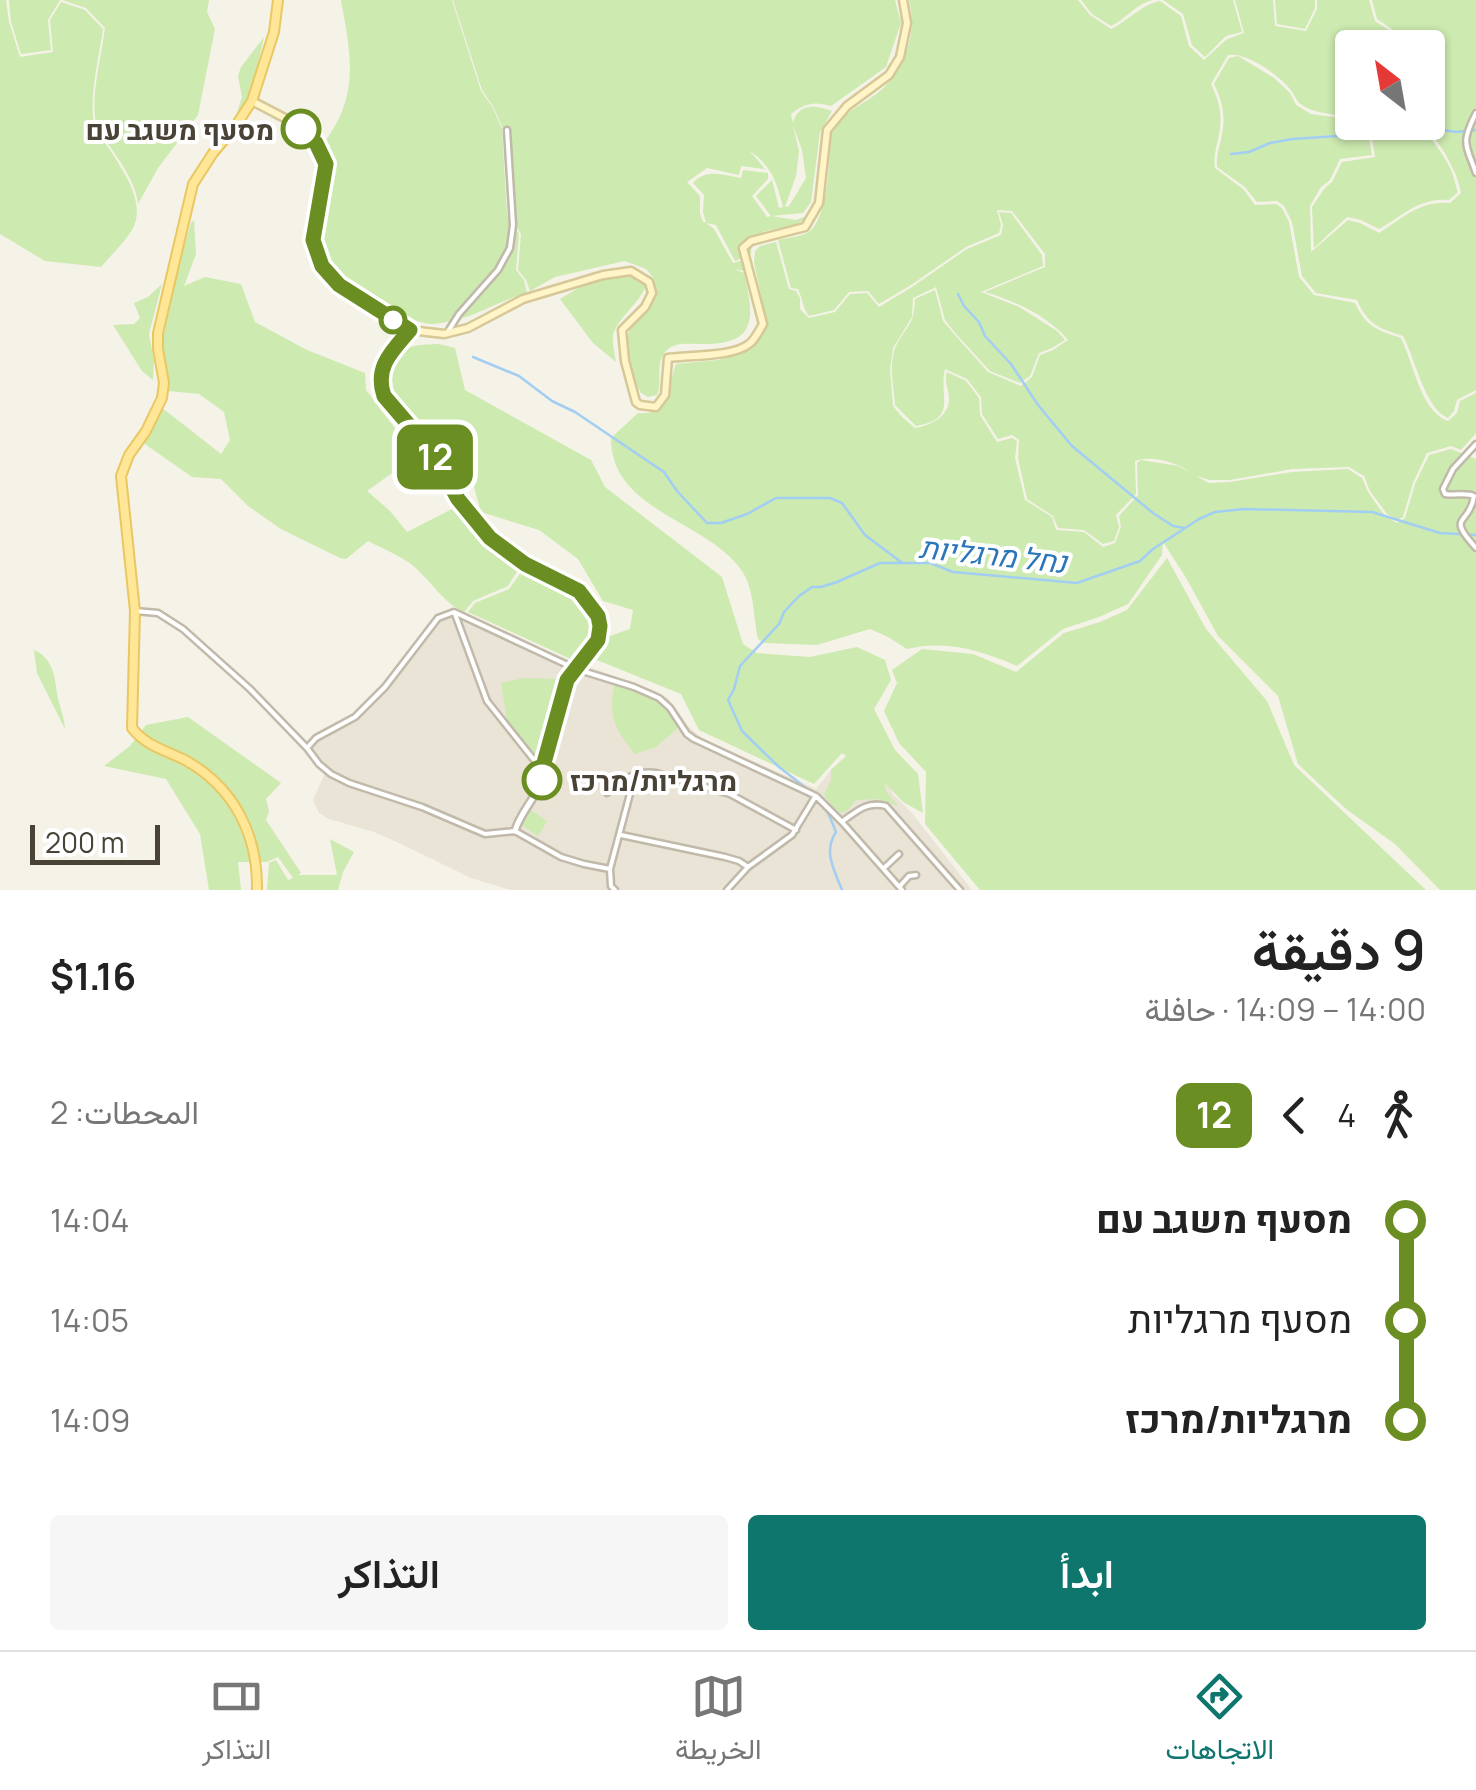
<!DOCTYPE html>
<html lang="ar">
<head>
<meta charset="utf-8">
<style>
	:root { --surface:#fff; --page:#f6f6f6; --text:#222; --muted:#767676; --line:#e0e0e0; --accent:#0f766e }
	body { margin:0; font-family:Manrope,Vazirmatn,Heebo,sans-serif; background:var(--page); color:var(--text); direction:rtl; height:100vh; display:flex; flex-direction:column; font-size:38px; white-space:nowrap }
	* { box-sizing:border-box; margin:0 }
	p { font-size:32px; color:var(--muted) }
	.icon { flex:none; width:55px; height:55px; fill:none; stroke:currentColor; stroke-width:2; stroke-linecap:round; stroke-linejoin:round }
	.map { position:relative; height:890px; overflow:hidden; direction:ltr }
	.drawer { display:flex; flex-direction:column; background:var(--surface); flex:1 }
	.drawer>* { flex:none }
	.badge { padding:0 20px; border-radius:15px; font-size:35px; line-height:65px }
	.needle { width:65px; rotate:329deg }
	.buttons { position:absolute; left:1335px; top:30px; display:grid; gap:20px }
	.buttons a { display:grid; place-items:center; width:110px; height:110px; border-radius:10px; background:var(--surface); box-shadow:0 2px 8px #0004; font-size:50px }
	.scale { position:absolute; left:30px; bottom:25px; width:130px; box-sizing:border-box; padding-left:10px; border:5px solid #494236; border-top:0; font-size:28px; line-height:35px; white-space:nowrap; color:#494236; -webkit-text-stroke:8px #fff; paint-order:stroke }
	.map>.badge { position:absolute; translate:-50% -50%; box-shadow:0 0 0 5px #fff }
	.legs { display:flex; align-items:center; gap:15px; height:110px; padding:0 50px; font-size:32px }
	.legs p { margin-inline-start:auto }
	.head { display:flex; align-items:center; justify-content:space-between; height:170px; padding:0 50px }
	h1 { font-size:55px; font-weight:600; line-height:75px }
	.primary-button { display:flex; gap:20px; margin-top:auto; padding:20px 50px }
	.primary-button a { flex:1; height:115px; border-radius:10px; background:var(--accent); color:#fff; font-size:40px; font-weight:600; line-height:115px; text-align:center }
	.primary-button a+a { background:var(--page); color:var(--text) }
	ul { padding:0 50px; list-style:none }
	li { display:flex; align-items:center; gap:35px; height:100px; font-size:38px }
	li i { display:grid; place-items:center; width:15px; height:100%; margin:0 12px; background:currentColor }
	li i::after { content:''; width:25px; height:25px; margin:-12px; border:8px solid; border-radius:50%; background:var(--surface) }
	li p { margin-inline-start:auto }
	li:first-child i { background:linear-gradient(#0000 50%,currentColor 0) }
	li:last-child i { background:linear-gradient(currentColor 50%,#0000 0) }
	.menu { display:flex; justify-content:space-around; align-items:center; height:140px; border-top:2px solid var(--line); background:var(--surface); font-size:28px; color:var(--muted) }
	.menu a { display:grid; justify-items:center; gap:5px }
	.menu .selected { color:var(--accent) }
	.map>svg:first-child { display:block }
	.residential { fill:#e9e4d6 }
	.green { fill:#cdeab0; fill-rule:evenodd }
	.lines { fill:none; stroke-linecap:round; stroke-linejoin:round }
	.stream { stroke:#a3cef3; stroke-width:2.5 }
	.minor-casing { stroke:#c1baaa; stroke-width:9 }
	.tertiary-casing { stroke:#c1baaa; stroke-width:10 }
	.secondary-casing { stroke:#d6c897; stroke-width:11 }
	.primary-casing { stroke:#e9c762; stroke-width:12 }
	.minor { stroke:#fff; stroke-width:4 }
	.tertiary { stroke:#fff; stroke-width:5 }
	.secondary { stroke:#fff5c8; stroke-width:6 }
	.primary { stroke:#ffe797; stroke-width:8 }
	.line-1-casing { stroke:#fff; stroke-width:22 }
	.line-1 { stroke:#6b8e23; stroke-width:15 }
	.stop-1-dot { fill:#fff; stroke:#6b8e23; stroke-width:5 }
	.labels { text-anchor:middle; dominant-baseline:central; stroke-width:8; stroke-linejoin:round; paint-order:stroke }
	.stop-label { font-size:28px; font-weight:bold; fill:#494236; stroke:#fff; text-anchor:end }
	.water-label { font-size:30px; font-style:italic; fill:#2b75b9; stroke:#fff }
</style>
</head>
<body>
<div class="map">
<svg width="1476" height="890" viewBox="0 0 1476 890">
	<rect width="100%" height="100%" fill="#f5f2e8"/>
	<path class="residential" d="M457 611 551 653 650 689 668 698 688 726 703 739 816 789 831 770 847 756 877 750 893 794 912 813 972 890H511L471 878 399 843 374 832 329 819 319 813 313 800 325 773 308 755 310 741 329 727 349 717 374 693 435 619Z"/>
	<path class="green" d="M0 0H6L9 22 20 57 53 52 50 20 61 2 85 10 103 29C99 59 89 93 94 124 96 135 104 141 110 150 124 172 147 204 132 230 124 243 111 255 101 267L45 261 0 234Z
		M9 0H60L48 20 51 50 21 54 11 22Z
		M62 0H209L207 12 215 29 198 115 158 168 138 204C136 184 122 164 111 148 107 142 101 136 98 129 88 106 102 54 105 28L86 8Z
		M341 0H452L481 91 493 108 502 129 507 214 519 234 516 270 524 280 527 293C492 303 472 321 432 324 413 325 345 286 332 270 326 262 322 251 321 242 319 216 331 190 330 165 329 158 325 150 324 143 360 94 351 56 341 0Z
		M453 0H895L901 23 886 67 831 106C814 101 805 103 791 114L793 123C798 103 816 105 832 111L820 132 811 202 803 213 771 216 796 220 812 214C792 233 770 224 752 238L751 254 735 261 716 225 706 223 714 229 733 263 741 261 745 271 734 269 744 273C755 321 757 346 697 344 687 344 676 342 667 350 654 362 663 381 657 395L648 397 641 393 635 382 628 350 627 338 631 326 655 288 653 277 646 269 625 261 555 277 530 291 526 280 518 270 521 234 508 214 503 129 494 108 482 90ZM793 125 802 150 806 178 789 206 785 207 796 176 799 151ZM749 150C772 167 776 180 783 207L779 208 772 180 756 196 771 216 767 217 752 196 768 179V173L743 170 741 178C723 175 706 168 693 183L704 195 703 212 706 222H703L700 214V196L687 182 707 168 739 175 741 166 765 169Z
		M909 0H1078L1090 15 1111 29C1129 20 1141 5 1160 1L1181 16 1189 46 1204 60 1227 39 1244 33 1235 0H1273L1275 26 1306 31 1317 9V0H1369L1375 21 1411 45V47L1352 48V119C1338 113 1320 115 1305 107 1296 102 1296 97 1290 89 1277 74 1247 52 1228 55L1211 84C1219 101 1223 115 1219 134 1217 147 1213 155 1215 168L1243 189 1255 205 1276 204 1282 208 1289 222 1299 277 1314 295 1355 303C1366 327 1377 330 1401 338 1414 364 1420 411 1448 421L1457 413 1460 401 1476 393V433L1461 450 1451 446 1427 453 1413 483 1403 517 1397 520 1387 514 1370 491 1364 476 1349 467 1292 469 1230 480H1210L1196 476 1209 483 1230 482 1292 472 1348 469 1362 478 1368 492 1385 516 1397 523 1405 518 1415 484 1429 455 1451 449 1476 459V890H1440L1395 844 1346 809 1298 764 1278 696 1218 636 1185 576 1163 542 1162 555 1128 604 1099 617 1063 629 1017 666C979 650 947 640 907 649L888 637 870 629 817 645 765 643 758 639C753 617 755 591 742 571 706 519 611 512 611 438L638 413C672 416 667 387 676 364L718 360 736 355 759 340 765 315 754 262 755 251 760 246 776 242 789 289 796 291 800 298V309L809 318 835 312 850 294 867 293 879 307 912 287 967 249 1001 235 1003 225 999 212 1011 213 1042 255 1043 266 981 292 1019 307 1057 331 1065 340 1052 348 1039 353 1030 376 1020 383 990 371 956 334 945 320 936 287 913 298 912 317 893 348 890 369 893 406 902 417 915 428C932 425 950 416 949 397 948 386 944 383 947 372L966 381 979 398 980 415 997 442 1012 438 1017 441 1015 458 1025 500 1052 517 1056 530 1084 532 1103 547 1115 543 1121 527 1119 516 1138 495 1137 463 1141 460 1178 466 1190 472C1176 462 1151 455 1135 461L1136 494 1116 515 1119 527 1114 541 1103 544 1084 530 1058 528 1053 516 1027 499 1018 458 1019 440 1012 435 998 439 982 414 981 397 967 379 945 369C938 396 959 419 916 426L895 405C894 387 888 363 896 346 907 324 914 327 915 299L935 290 943 321 955 335 988 372 1021 386 1032 377 1040 355 1053 350 1068 340C1048 316 1015 301 985 292L1045 267V254L1012 211 997 210 1001 225 999 233 966 247 911 285 879 304 868 291 849 292 834 310 809 316C802 307 803 299 798 289L791 288 778 240C787 238 802 237 810 231 828 216 831 157 829 135 834 129 839 121 844 116 858 104 877 97 889 82 909 59 916 29 909 0Z
		M1081 0H1153C1137 3 1126 19 1111 26L1092 14Z
		M1163 0H1233L1242 32 1226 36 1205 57 1192 45 1183 14Z
		M1275 0H1315V8L1305 29 1277 24Z
		M1372 0H1476V390L1457 400 1454 411 1448 418C1425 409 1415 358 1403 336 1379 328 1368 325 1357 300L1316 293 1302 276 1292 222 1284 206 1277 201 1257 202 1245 187 1217 167C1216 154 1220 146 1222 134 1226 115 1222 101 1214 84L1229 58 1238 56 1274 78 1290 93 1296 105 1311 114 1348 119 1368 133 1372 155 1340 159 1330 180 1321 187 1310 206 1311 252 1348 220 1360 223 1379 233C1402 218 1421 200 1450 203L1461 193C1459 185 1457 176 1453 169 1437 131 1419 139 1439 91L1428 83V48L1414 47 1413 43 1377 19Z
		M264 37 251 95 235 119 242 97 238 76 241 67Z
		M1428 87 1435 92C1416 138 1433 133 1450 168 1454 175 1455 185 1458 192L1449 200C1420 197 1402 216 1379 229L1361 220 1347 217 1314 248 1312 207 1324 189 1332 182 1342 162 1375 157 1371 131 1357 123 1428 122Z
		M194 220 196 254 184 286 205 277 241 284 255 322 307 350 365 373 366 390 416 456 367 491 390 511 407 532 456 507 483 537 520 567 508 586 473 601 464 612C442 602 430 579 411 564 398 555 382 548 368 541L346 559 340 558 281 529 248 506 221 479 192 477 142 442 161 407 221 454 230 440 224 412 199 394 169 391 162 335 163 320 191 223Z
		M625 276 636 278 646 286C639 304 616 319 613 336 612 344 615 354 616 362L593 343 560 299 588 282Z
		M162 284 149 334 154 360 153 380 142 371 113 325 134 324 140 318 134 303 148 297Z
		M439 344 455 348 465 390 591 460 605 487 722 577 743 644 757 653 810 657 857 647 885 660 891 680 874 709 895 750 918 774 923 813 903 802 885 783 886 791 898 806 878 799 856 800 848 810 842 813 834 808 824 795 831 780V770L846 756 842 753 814 784 699 730 681 694 592 658 607 637 630 629 633 610 603 601 578 559 539 530 481 512 469 469 424 434 400 409 384 381C393 347 406 345 439 344Z
		M1167 558 1206 629 1267 701 1294 765 1426 890H980L925 824 926 772 899 743 884 711 897 683 892 670 922 649 973 654 1016 672 1064 633 1100 622 1127 610Z
		M525 567C547 577 600 594 594 625 592 638 581 650 575 661L468 612 475 603 509 589Z
		M34 650C57 660 54 683 59 703 62 712 64 719 65 729L37 673Z
		M524 678 559 679 541 762 507 721 501 683Z
		M615 683 633 688 664 705 679 727 656 747 635 754C615 730 607 714 615 683Z
		M188 717 281 783 266 799 269 811 266 820 301 873 298 875H337L330 839 354 852 343 872 338 890H267L269 863 276 860 288 880 293 878 278 857 267 862H238L241 890H209L200 834 166 779 104 766 130 746 146 725Z
		M529 809 547 821 538 836 520 824Z"/>
	<g class="lines">
		<path class="stream" d="M1231 154 1249 152 1270 143 1292 139 1353 135 1411 125 1456 132 1476 130
			M958 294 964 306 979 322 985 336 1011 364 1038 405 1072 446 1153 513 1173 526 1185 528
			M473 357 519 376 552 401 575 412 664 472 677 491 707 523H721L747 514 776 498H830L842 503 865 535 901 562
			M810 791 779 767 742 731 728 700 734 689 740 666 779 624 784 612 799 596 812 587H821L837 582 880 563H930L953 572 1077 583 1140 561 1153 549 1199 519 1215 512 1244 509 1372 512 1440 533 1476 535
			M822 804 829 815 836 832C823 852 834 869 842 890"/>
		<defs>
			<path id="minor" d="M1476 113C1461 143 1465 143 1476 173
				M447 333 459 314 498 270 510 248 513 225 507 130
				M1476 444 1453 469 1443 489 1445 494C1455 496 1466 492 1474 496 1470 526 1445 514 1476 548
				M135 611 158 613 183 629 250 689 307 748
				M455 614 487 701 542 770
				M607 793C619 780 638 770 656 773L730 794 796 830
				M843 821C858 810 868 801 886 806L960 890
				M621 835 725 857 739 861 748 867
				M884 868 899 854
				M610 869 584 864 561 857 515 831 485 834 422 807 349 783 331 774 319 764 307 748 316 738 355 717 385 687 438 618 454 612 576 669 634 687 659 698 670 708 687 734 694 739 816 796 842 822 902 890
				M900 886 909 876 916 875
				M615 890 611 886 610 869 635 775
				M727 890 748 867 792 835 815 797"/>
			<path id="tertiary" d="M458 499C474 520 490 538 511 554 537 573 613 594 599 638 593 655 575 665 567 681 560 694 558 711 554 725 551 740 546 755 542 770 542 794 521 809 515 831"/>
			<path id="secondary" d="M252 101 298 125 315 143 326 164 313 240 323 266 339 285 410 330 444 334 468 328 523 299 603 275 631 271 649 282 652 293 645 307 622 330 625 361 636 402 640 405 656 407 665 395 668 358C689 355 733 357 749 344 755 340 760 329 763 324L743 248 751 241 805 227 819 203 827 130 847 106 889 75 900 57 907 23 903 0
				M410 330 382 365 381 385 394 409 431 452 458 499"/>
			<path id="primary" d="M257 890C258 835 234 787 185 760 165 750 146 746 132 728L135 611 121 476 129 455 146 431 162 398 164 383 158 349V333L193 184 213 153 235 127 252 101 274 32 278 0"/>
		</defs>
		<use href="#minor" class="minor-casing"/>
		<use href="#tertiary" class="tertiary-casing"/>
		<use href="#secondary" class="secondary-casing"/>
		<use href="#primary" class="primary-casing"/>
		<use href="#minor" class="minor"/>
		<use href="#tertiary" class="tertiary"/>
		<use href="#secondary" class="secondary"/>
		<use href="#primary" class="primary"/>
	</g>
	<g class="lines">
		<defs>
			<path id="line-1" d="M301 129 316 143 326 164 313 240 322 266 339 285 410 330C392 351 374 367 384 396L432 452 458 499 490 538 525 564 579 591 598 616 600 626 598 640 567 680 542 770V780"/>
		</defs>
		<use href="#line-1" class="line-1-casing"/>
		<use href="#line-1" class="line-1"/>
	</g>
	<g class="stop-1-dot">
		<circle cx="301" cy="129" r="18"/>
		<circle cx="393" cy="320" r="12"/>
		<circle cx="542" cy="780" r="18"/>
	</g>
	<g class="labels">
		<g class="stop-label">
			<text x="274" y="129">מסעף משגב עם</text>
			<text x="570" y="780" text-anchor="start">מרגליות/מרכז</text>
		</g>
		<g class="water-label">
			<text transform="translate(993 554) rotate(6)">נחל מרגליות</text>
		</g>
	</g>
</svg>
<div class="buttons">
<a><svg class="needle" viewBox="-14 -14 28 28"><path d="M0-13l5 13h-10z" fill="#e53935"/><path d="M0 13l5-13h-10z" fill="#767676"/></svg></a>
</div>
<div class="scale">200 m</div>
<b class="badge" style="left:435px;top:457px;background:#6b8e23;color:#fff">12</b>
</div>
<section class="drawer">
<div class="head"><div><h1>9 دقيقة</h1><p>14:00 – 14:09 · حافلة</p></div><b>$1.16</b></div>
<div class="legs"><svg class="icon" aria-label="walk" viewBox="0 0 24 24"><circle cx="13" cy="4" r="2"/><path d="M13 8l-2 6 4 7M11 14l-3 7M7 12l3-4h3l4 4"/></svg>4<svg class="icon" aria-label="back" viewBox="0 0 24 24"><path d="M15 5l-7 7 7 7"/></svg><b class="badge" style="background:#6b8e23;color:#fff">12</b><p>المحطات: 2</p></div>
<ul>
<li><i style="color:#6b8e23"></i><b>מסעף משגב עם</b><p>14:04</p></li>
<li><i style="color:#6b8e23"></i><span>מסעף מרגליות</span><p>14:05</p></li>
<li><i style="color:#6b8e23"></i><b>מרגליות/מרכז</b><p>14:09</p></li>
</ul>
<div class="primary-button"><a>ابدأ</a><a>التذاكر</a></div>
</section>
<nav class="menu">
<a class="selected"><svg class="icon" aria-label="directions" viewBox="0 0 24 24"><path d="M12 3l9 9-9 9-9-9zM9 14v-3h6M13 9l2 2-2 2"/></svg>الاتجاهات</a>
<a><svg class="icon" aria-label="map" viewBox="0 0 24 24"><path d="M3 6l6-2 6 2 6-2v14l-6 2-6-2-6 2zM9 4v14M15 6v14"/></svg>الخريطة</a>
<a><svg class="icon" aria-label="tickets" viewBox="0 0 24 24"><path d="M3 7h18v10H3zM15 7v10"/></svg>التذاكر</a>
</nav>
</body>
</html>
